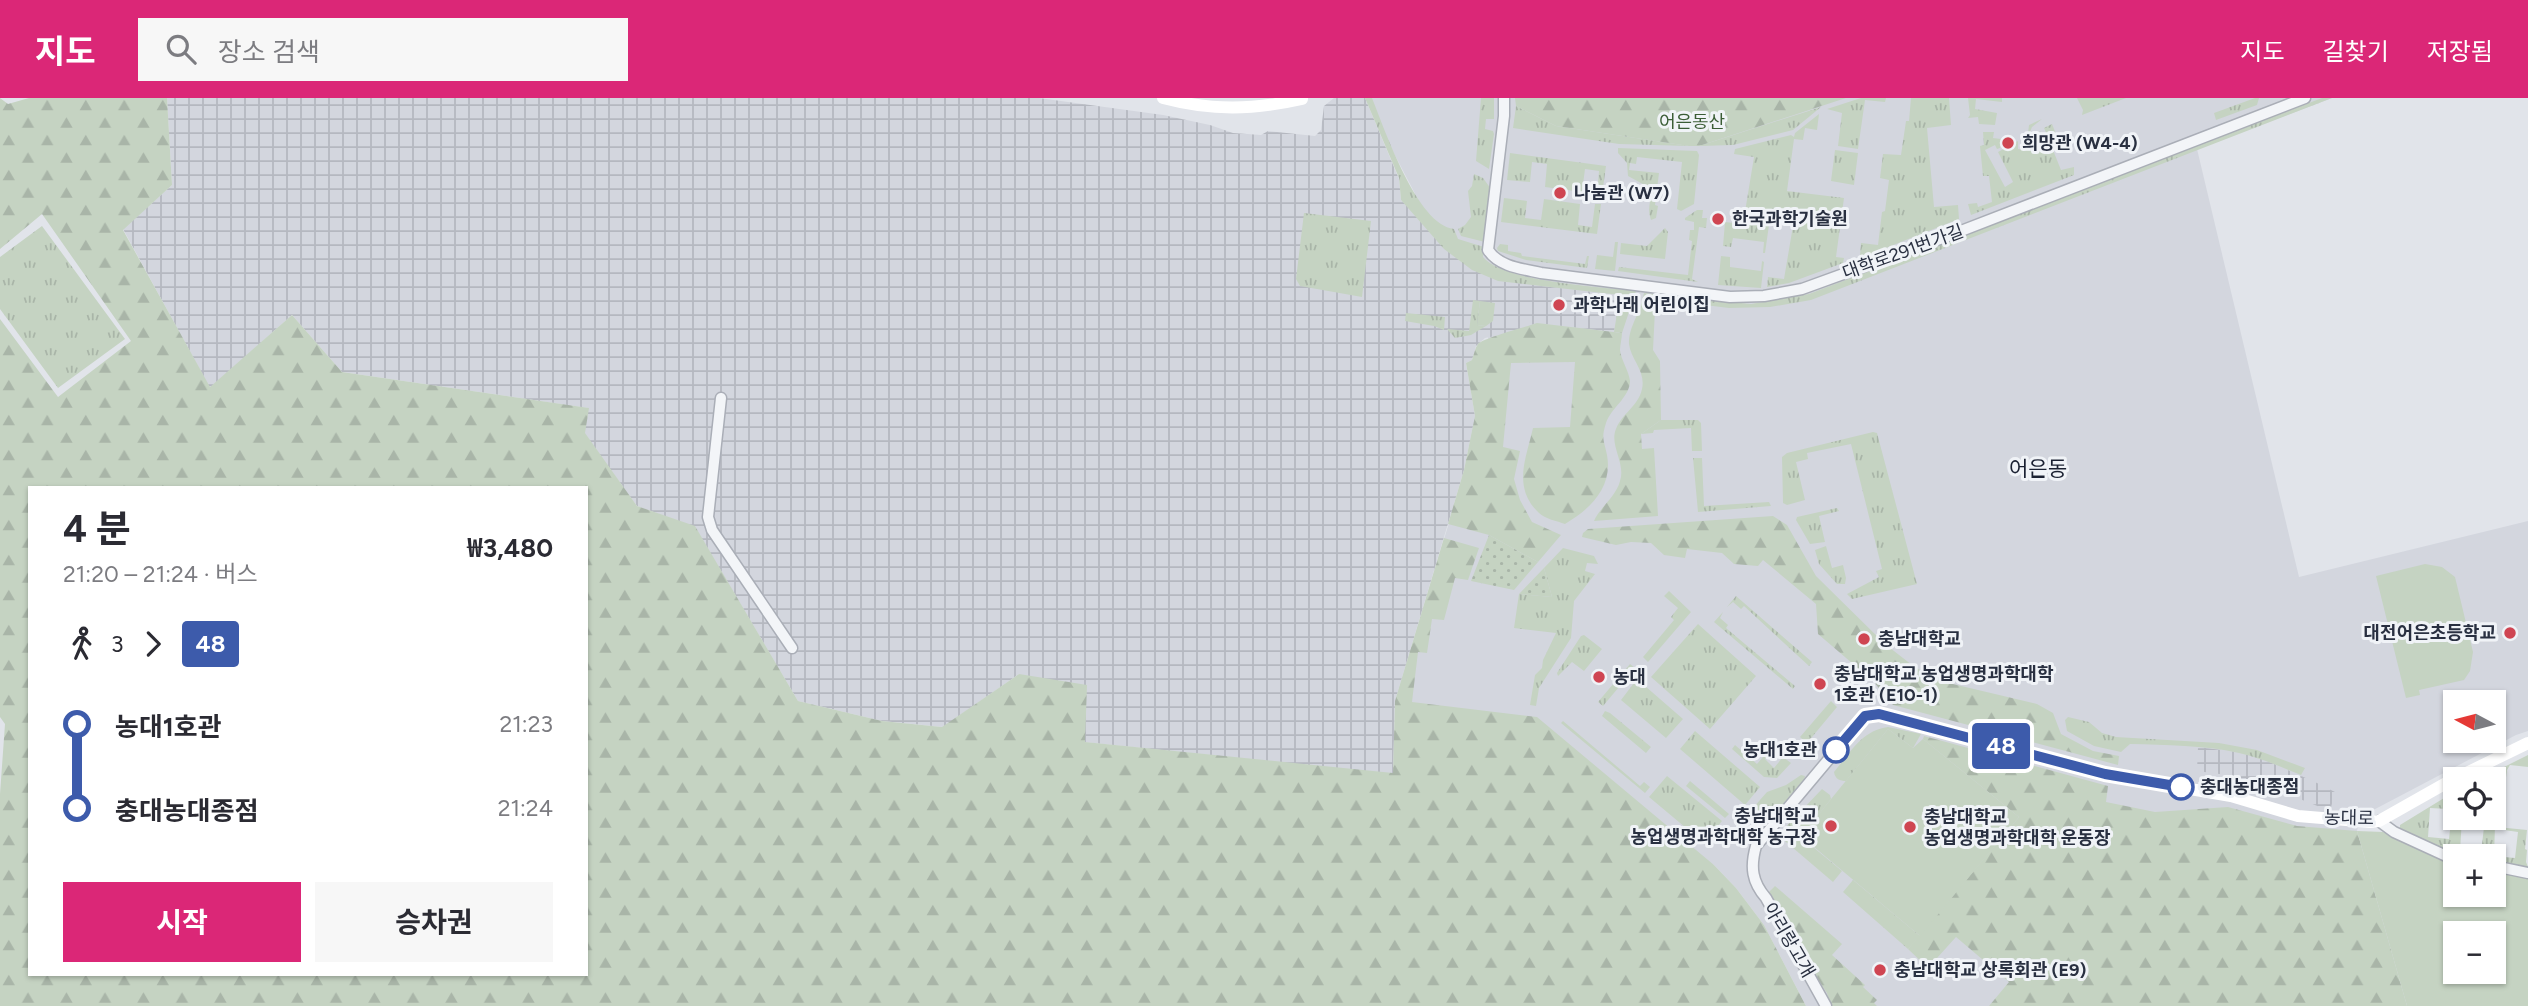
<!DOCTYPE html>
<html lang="ko">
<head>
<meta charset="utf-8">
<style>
	:root { --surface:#fff; --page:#f7f7f7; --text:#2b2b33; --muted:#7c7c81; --accent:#db2777 }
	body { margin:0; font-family:Figtree,"Noto Sans KR",sans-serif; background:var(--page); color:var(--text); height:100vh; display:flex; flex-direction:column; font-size:26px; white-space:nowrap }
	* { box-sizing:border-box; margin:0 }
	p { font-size:23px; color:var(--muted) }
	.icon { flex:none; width:38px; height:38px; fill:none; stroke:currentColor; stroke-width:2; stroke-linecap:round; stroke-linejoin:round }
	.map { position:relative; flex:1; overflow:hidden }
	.panel { position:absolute; left:28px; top:388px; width:560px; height:490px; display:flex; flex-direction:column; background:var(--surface); border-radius:0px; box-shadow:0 2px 5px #0004 }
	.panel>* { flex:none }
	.badge { padding:0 14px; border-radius:5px; font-size:24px; line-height:46px }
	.needle { width:46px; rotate:277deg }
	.buttons { position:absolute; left:2443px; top:592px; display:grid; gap:14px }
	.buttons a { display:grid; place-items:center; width:63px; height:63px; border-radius:0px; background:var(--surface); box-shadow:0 2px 5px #0004; font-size:35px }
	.map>.badge { position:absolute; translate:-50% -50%; box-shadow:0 0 0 4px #fff }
	.legs { display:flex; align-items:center; gap:10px; height:77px; padding:0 35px; font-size:23px }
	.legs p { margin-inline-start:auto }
	.summary { display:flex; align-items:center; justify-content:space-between; height:119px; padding:0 35px }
	h1 { font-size:38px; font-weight:700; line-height:52px }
	.cta { display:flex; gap:14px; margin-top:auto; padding:14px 35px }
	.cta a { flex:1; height:80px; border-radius:0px; background:var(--accent); color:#fff; font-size:28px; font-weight:700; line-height:80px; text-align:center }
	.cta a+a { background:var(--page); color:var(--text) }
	ul { padding:0 35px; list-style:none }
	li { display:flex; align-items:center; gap:24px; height:84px; font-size:26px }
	li i { display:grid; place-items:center; width:10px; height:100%; margin:0 9px; background:currentColor }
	li i::after { content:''; width:18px; height:18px; margin:-9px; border:5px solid; border-radius:50%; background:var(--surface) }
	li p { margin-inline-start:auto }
	li:first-child i { background:linear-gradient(#0000 50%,currentColor 0) }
	li:last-child i { background:linear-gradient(currentColor 50%,#0000 0) }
	header { display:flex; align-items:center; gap:42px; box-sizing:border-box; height:98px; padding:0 35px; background:var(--accent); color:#fff }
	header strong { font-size:33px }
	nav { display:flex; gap:38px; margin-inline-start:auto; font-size:24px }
	.search { width:490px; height:63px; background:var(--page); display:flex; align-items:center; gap:18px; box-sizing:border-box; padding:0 24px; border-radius:0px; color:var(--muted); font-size:26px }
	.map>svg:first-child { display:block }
	.built { fill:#d3d6de; fill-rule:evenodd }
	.industrial { fill:url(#industrial-grid) }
	.grass { fill:url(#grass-tufts) }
	.forest { fill:url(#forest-firs); fill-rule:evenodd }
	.park { fill:#c5d3c2; fill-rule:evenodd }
	.garden { fill:url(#garden-dots) }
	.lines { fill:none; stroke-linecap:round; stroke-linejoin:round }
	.street-casing { stroke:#aaaeb7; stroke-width:13 }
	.street { stroke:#f3f5f8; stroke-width:10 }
	.secondary { stroke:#fff; stroke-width:12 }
	.line-1-casing { stroke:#fff; stroke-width:16 }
	.line-1 { stroke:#3d5bab; stroke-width:10 }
	.poi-dot { fill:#cf4552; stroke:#f0f3f7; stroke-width:2.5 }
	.stop-1-dot { fill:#fff; stroke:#3d5bab; stroke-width:3.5 }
	.labels { text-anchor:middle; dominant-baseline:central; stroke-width:6; stroke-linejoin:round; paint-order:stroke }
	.park-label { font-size:18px; fill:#3b5d36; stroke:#f0f3f7 }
	.poi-label { font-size:18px; font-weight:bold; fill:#293041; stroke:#f0f3f7; text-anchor:start }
	.street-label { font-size:18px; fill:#293041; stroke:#f0f3f7 }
	.stop-label { font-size:18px; font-weight:bold; fill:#293041; stroke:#f0f3f7; text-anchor:end }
	.quarter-label { font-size:21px; fill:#1b2132; stroke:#f0f3f7 }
</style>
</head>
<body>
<header>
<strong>지도</strong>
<div class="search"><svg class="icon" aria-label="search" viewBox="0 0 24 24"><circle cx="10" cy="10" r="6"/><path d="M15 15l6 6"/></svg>장소 검색</div>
<nav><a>지도</a><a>길찾기</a><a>저장됨</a></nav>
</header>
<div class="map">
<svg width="2528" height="908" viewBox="0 0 2528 908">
	<defs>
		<pattern id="industrial-grid" width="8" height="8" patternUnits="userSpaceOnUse" patternTransform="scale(1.75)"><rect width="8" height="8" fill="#d3d6de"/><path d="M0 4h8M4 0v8" fill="none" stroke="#b5b8c0"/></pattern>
		<pattern id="grass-tufts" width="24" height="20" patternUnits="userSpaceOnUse" patternTransform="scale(1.75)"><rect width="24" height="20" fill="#c5d3c2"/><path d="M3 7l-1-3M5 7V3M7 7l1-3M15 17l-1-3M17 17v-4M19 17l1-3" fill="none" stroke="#a9b5a8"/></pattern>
		<pattern id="forest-firs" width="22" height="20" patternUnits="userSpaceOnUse" patternTransform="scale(1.75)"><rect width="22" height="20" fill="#c5d3c2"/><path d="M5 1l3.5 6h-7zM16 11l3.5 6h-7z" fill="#a9b5a8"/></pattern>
		<pattern id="garden-dots" width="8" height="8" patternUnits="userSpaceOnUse" patternTransform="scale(1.75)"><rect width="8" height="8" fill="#c5d3c2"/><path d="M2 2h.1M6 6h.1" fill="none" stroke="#a9b5a8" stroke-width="1.8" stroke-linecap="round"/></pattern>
	</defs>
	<rect width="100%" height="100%" fill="#e1e4ea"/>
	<path class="built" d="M1365 0H2332L2197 51 2299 479 2528 423V633L2516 637 2360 719 2357 733 2407 908H1806L1764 827 1736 790 1714 767 1395 603 1465 372 1498 183 1444 151ZM2455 604H2494V642H2455Z"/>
	<path class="industrial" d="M167 0H1039L1163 17 1210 27 1233 35 1261 37 1268 33 1315 38 1321 32 1324 8 1334 0H1365L1399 81 1401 102 1498 183 1620 197 1614 234 1537 225 1505 236 1485 240 1476 248 1472 262 1466 265 1475 318 1464 372 1395 603 1393 676 1084 644 1019 576 943 629 882 623 798 603 695 429 637 408 584 335 588 310 342 274 292 217 210 290 123 131 172 87Z
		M2198 649 2237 654 2263 661 2317 685 2335 694 2330 713 2260 685 2234 678 2197 673Z"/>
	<path class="grass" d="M1365 0H1372C1385 32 1417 127 1454 131L1458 141 1484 149 1483 159C1503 184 1603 189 1636 193L1622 235 1614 234 1620 197 1498 183 1472 172 1444 151 1401 102 1399 80Z
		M1481 0H1494V21H1486L1485 31 1493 33 1494 36 1489 71 1476 63Z
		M1861 0H1886L1885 4 1865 2 1858 51 1838 48 1842 15 1827 11Z
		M1911 0H1949L1951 27 1927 30 1934 109 1958 107 1959 121 1863 159 1860 157 1861 145 1878 147 1882 114 1885 113 1889 82 1880 80 1883 56 1901 57 1906 23H1909Z
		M1968 0H2002V4L1976 1 1975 11 1997 15 1995 27 1979 26 1978 19 1968 20 1970 17Z
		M2077 0H2126L2082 17 2083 12Z
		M2255 0H2259L2257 7 2216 22 2214 15Z
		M2322 0H2332L1811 202 1770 209 1729 210 1648 200 1645 210H1640L1644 195 1751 206 1809 196Z
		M1516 8 1556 28 1689 48 1619 46 1513 30Z
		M1821 9 1793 32 1733 47 1699 48Z
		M1819 16 1817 32 1805 30 1803 42 1794 41 1787 93 1844 100 1836 159 1844 160 1843 165 1789 185 1767 189 1768 179 1784 181 1795 116 1771 113 1765 155H1763L1764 144 1733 140 1731 149 1723 148 1725 124 1743 126 1754 59 1734 56 1735 51 1791 37 1794 39 1795 35Z
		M2042 21 2032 29 2028 39 2036 40 2040 33 2044 41 2048 39 2044 30 2052 26 2056 36 2049 42 2061 72 2074 69V77L1971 117 1968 106 1977 105 1978 109 1992 104 1989 78H1983L1980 48 1984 47 1983 34H1994L1993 40 2001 41 2000 50 1997 51 1995 47 1985 52 2005 89 2013 84 1998 54 2018 43V51L2026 52 2029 27Z
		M1618 50 1697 53 1699 57 1694 106 1681 113 1677 111 1682 64 1637 59 1636 66 1630 65 1629 72 1659 75 1655 107 1658 108 1656 120 1651 122C1646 108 1653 102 1650 90L1628 78 1627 65 1618 55Z
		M1835 52 1858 55 1854 87 1831 83Z
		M1510 55 1606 68 1602 97H1597L1599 73 1585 71 1582 94 1545 89 1547 66 1532 64 1530 84 1507 82Z
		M1474 76 1483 80 1491 91 1485 144 1461 138 1458 131 1465 127 1471 119 1468 93 1472 88Z
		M1504 100 1527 103 1525 120 1541 122 1544 101 1580 106 1578 127 1592 129 1595 106H1601L1597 136 1501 124Z
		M1697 112H1703L1702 120H1707L1706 130 1699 129 1692 181 1698 184 1618 173 1619 169 1688 177 1692 143 1689 142 1690 132H1694V124L1685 122V120Z
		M1304 115 1371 123 1362 199 1300 188 1296 181Z
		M42 128 125 241 58 290 0 211V159Z
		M1665 130 1668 134 1665 161 1620 156 1621 145 1647 148Z
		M1615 144H1618L1615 173 1595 171 1597 157 1613 159Z
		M1500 146 1508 147V153L1521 155 1522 158 1585 166 1587 158H1589L1587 170 1526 162 1498 153 1497 150Z
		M1721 158 1730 159V169L1761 173 1762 163 1764 164 1761 190 1718 187Z
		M1473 202 1480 203 1477 227 1486 228 1471 237 1455 240 1447 231 1469 233Z
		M1406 215 1445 219 1444 232 1434 228 1405 223Z
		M1661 322H1698L1701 325 1702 353H1692L1691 330 1654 332 1653 335 1641 336Z
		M1873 334 1877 335 1917 486 1852 501 1847 496 1879 479 1876 473 1882 471 1851 346 1807 355 1808 361 1796 364 1805 402 1787 407 1783 405 1782 359 1787 355Z
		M1693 360H1702L1704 408 1769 404 1771 408 1698 414Z
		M1837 410 1839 413 1819 418 1825 444 1810 446 1796 422 1797 419Z
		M1826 448 1832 470 1843 467 1846 480 1845 486H1837L1819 466 1815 452Z
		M1563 450 1594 458 1598 466 1587 465 1585 473 1595 476 1574 503 1571 540 1539 590 1536 608 1530 607 1535 577 1542 570 1543 562 1556 535 1514 530 1519 496 1552 499 1544 470Z
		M1669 493 1691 514 1648 564 1643 559 1674 522 1671 519 1678 510 1664 498Z
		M1736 498 1812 564 1809 568 1744 508 1741 511 1733 504 1727 509Z
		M1723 514 1720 520 1728 527 1726 530 1795 588 1793 591 1714 524Z
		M1698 526 1756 578 1710 631 1651 579Z
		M1584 537 1602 551 1584 573 1572 564 1558 578 1557 575 1581 538Z
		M1630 566 1635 570 1603 608 1598 604Z
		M1637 581 1683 621 1666 640 1621 602Z
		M1831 603 1837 609 1807 645 1800 639Z
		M1605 613 1610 615 1651 649 1646 655 1602 618Z
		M2068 619 2089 624 2102 635 2116 639 2219 645 2257 652 2305 670 2301 677C2281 669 2261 660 2239 655 2203 647 2166 647 2130 646L2121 654 2094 648 2067 633 2065 622Z
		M1563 623 1640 688 1644 684 1650 689 1645 695 1561 625Z
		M1888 629 1921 636 1913 650 1888 631 1846 683C1840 683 1835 681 1834 674 1849 656 1862 632 1888 629Z
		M1695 633 1760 689 1745 707 1680 651Z
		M1735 647 1757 666 1768 653 1770 655 1765 661 1774 670 1783 659 1791 665 1777 680 1764 679 1732 651Z
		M2528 657V669L2510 667 2507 672 2501 717 2494 716V681H2480Z
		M1801 677 1805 678 1804 682 1769 722H1765L1752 711 1767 694 1786 687Z
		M1667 678 1722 723 1704 745 1649 699Z
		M1690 683 1729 716 1725 720 1686 688Z
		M1822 691 1830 697 1831 701 1801 739 1842 773 1833 784 1779 738 1780 735Z
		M2449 697 2450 699 2444 703 2448 711 2430 710 2428 739 2449 741 2452 714H2449L2455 710V719L2462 720 2460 753 2481 755 2484 729 2463 724 2495 728 2494 758 2515 760 2518 734 2497 731V729L2527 732 2525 751 2527 752 2526 764 2528 769 2494 763V758L2453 757 2400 730V727Z
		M1853 782 1920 838 1908 851 1843 794Z"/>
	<path class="forest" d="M0 0 8 6 29 0H167L172 87 123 132 210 289 292 217 342 274 589 310 585 335 637 408 695 428 798 603 882 623 942 629 1019 576 1087 587 1085 644 1393 675 1395 603 1444 440 1479 450 1468 482 1455 480 1444 522 1432 521 1427 555 1418 554 1412 604 1537 619 1714 767 1736 790 1764 827 1806 908H0V696L5 626 0 619V221L58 299 131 243 42 116 0 151ZM586 390V877H30V390Z
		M1515 0H1846L1699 48H1689L1556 28 1516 8Z
		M1640 210 1655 212 1653 252 1660 263 1661 322 1641 336 1642 351 1654 350 1658 418 1594 423C1599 410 1616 399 1620 383 1626 365 1609 347 1616 331 1622 315 1638 309 1642 291 1646 273 1631 262 1629 246 1628 234 1636 220 1640 210Z
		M1537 225 1622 235C1622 240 1620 247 1620 252 1621 262 1629 273 1630 283 1630 299 1611 310 1606 325 1601 341 1604 342 1607 357 1613 390 1590 411 1565 426 1557 423 1545 421 1539 415 1512 389 1526 361 1533 330L1570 329 1575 264 1511 265 1503 349 1520 353 1514 381 1520 402 1532 424 1561 437 1538 464 1489 437 1448 426 1464 372 1475 318 1466 265 1472 262C1474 256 1475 250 1478 246 1483 240 1526 229 1537 225Z
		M1773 418 1787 427 1816 478 1885 546 1912 567 1936 582 2037 606 2053 615 2061 636 2093 653 2119 658 2118 667 1893 607 1873 583 1818 536 1816 506 1763 462 1758 468 1734 466 1722 455 1687 451 1685 460 1664 457 1651 445 1631 444 1616 447 1582 439 1583 435 1588 431Z
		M1924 638 2108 688 2106 704 2155 714 2228 709 2297 728 2357 733 2407 908H1989L2009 884 1956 839 1928 870 1908 851 2019 719 1923 641Z
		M1775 788 1842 846 1832 857 1865 887 1863 889 1877 902 1874 905 1877 908H1830L1827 895 1802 858 1769 794Z"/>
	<path class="park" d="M1480 203 1495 205 1493 223 1486 228 1477 227Z
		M2425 466 2442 469 2455 479 2473 554 2470 573 2464 582 2419 592 2420 597 2406 600 2376 478Z
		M1888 631 1913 650 1923 641 2019 719 1920 838 1801 738Z
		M2357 733 2383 734 2455 767V796H2494V773L2528 780V908H2407ZM2455 835H2494V873H2455Z"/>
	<path class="garden" d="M1489 437 1538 464 1514 492 1471 483Z
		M1544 470 1552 499 1519 496Z"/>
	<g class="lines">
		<defs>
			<path id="street" d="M1504 0V18L1488 152C1499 169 1523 171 1541 175L1730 199 1764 198 1802 191 1948 138 2305 0
				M721 300 708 419 712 432 792 550
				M2379 723 2394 734 2455 762
				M2494 768 2528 775
				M1826 908 1766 800C1752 784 1750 769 1756 748L1865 618 1883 617 2105 676 2155 685"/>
		</defs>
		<use href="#street" class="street-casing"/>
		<use href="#street" class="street"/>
		<path class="secondary" d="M1163 0C1212 13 1253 12 1302 1
			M2155 685 2231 698 2298 718 2370 724 2379 723 2448 684 2528 645"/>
	</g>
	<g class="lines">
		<defs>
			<path id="line-1" d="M1836 652 1865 618 1879 616 2105 676 2181 689"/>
		</defs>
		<use href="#line-1" class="line-1-casing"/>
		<use href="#line-1" class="line-1"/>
	</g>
	<g class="poi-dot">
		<circle cx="2008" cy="45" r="7"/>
		<circle cx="1560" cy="95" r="7"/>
		<circle cx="1718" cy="121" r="7"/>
		<circle cx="1559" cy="207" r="7"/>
		<circle cx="2510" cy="535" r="7"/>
		<circle cx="1864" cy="541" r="7"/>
		<circle cx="1599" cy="579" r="7"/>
		<circle cx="1820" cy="586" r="7"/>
		<circle cx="1831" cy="728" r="7"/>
		<circle cx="1910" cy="729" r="7"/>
		<circle cx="1880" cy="872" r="7"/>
	</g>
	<g class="stop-1-dot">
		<circle cx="1836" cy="652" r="12"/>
		<circle cx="2181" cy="689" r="12"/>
	</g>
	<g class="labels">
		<g class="park-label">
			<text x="1692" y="24">어은동산</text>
		</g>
		<g class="poi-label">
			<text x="2022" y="45">희망관 (W4-4)</text>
			<text x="1574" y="95">나눔관 (W7)</text>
			<text x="1732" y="121">한국과학기술원</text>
			<text x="1573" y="207">과학나래 어린이집</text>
			<text x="2496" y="535" text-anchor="end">대전어은초등학교</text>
			<text x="1878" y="541">충남대학교</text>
			<text x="1834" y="576">충남대학교 농업생명과학대학<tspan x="1834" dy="21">1호관 (E10-1)</tspan></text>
			<text x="1613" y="579">농대</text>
			<text x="1817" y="718" text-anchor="end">충남대학교<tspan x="1817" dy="21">농업생명과학대학 농구장</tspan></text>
			<text x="1924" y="719">충남대학교<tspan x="1924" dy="21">농업생명과학대학 운동장</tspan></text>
			<text x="1894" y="872">충남대학교 상록회관 (E9)</text>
		</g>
		<g class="street-label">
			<text transform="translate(1903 154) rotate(-20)">대학로291번가길</text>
			<text transform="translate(2349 720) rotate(1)">농대로</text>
			<text transform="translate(1789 842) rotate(60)">아리랑고개</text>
		</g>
		<g class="stop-label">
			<text x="1817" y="652">농대1호관</text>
			<text x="2200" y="689" text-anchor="start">충대농대종점</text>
		</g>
		<g class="quarter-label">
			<text x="2038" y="370">어은동</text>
		</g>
	</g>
</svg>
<div class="buttons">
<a><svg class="needle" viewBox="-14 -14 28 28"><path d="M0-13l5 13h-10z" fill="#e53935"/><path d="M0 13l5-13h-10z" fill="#7c7c81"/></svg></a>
<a><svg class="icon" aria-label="locate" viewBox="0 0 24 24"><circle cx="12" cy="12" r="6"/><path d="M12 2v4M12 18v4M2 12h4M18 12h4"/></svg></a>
<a>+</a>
<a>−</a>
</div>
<b class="badge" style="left:2001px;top:648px;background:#3d5bab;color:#fff">48</b>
<section class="panel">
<div class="summary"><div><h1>4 분</h1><p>21:20 – 21:24 · 버스</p></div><b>₩3,480</b></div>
<div class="legs"><svg class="icon" aria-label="walk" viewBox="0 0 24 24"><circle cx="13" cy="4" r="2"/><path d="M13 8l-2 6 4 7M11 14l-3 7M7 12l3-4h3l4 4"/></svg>3<svg class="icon" aria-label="forward" viewBox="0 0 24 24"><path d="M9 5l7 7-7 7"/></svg><b class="badge" style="background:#3d5bab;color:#fff">48</b></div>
<ul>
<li><i style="color:#3d5bab"></i><b>농대1호관</b><p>21:23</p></li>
<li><i style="color:#3d5bab"></i><b>충대농대종점</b><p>21:24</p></li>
</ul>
<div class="cta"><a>시작</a><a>승차권</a></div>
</section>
</div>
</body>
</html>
